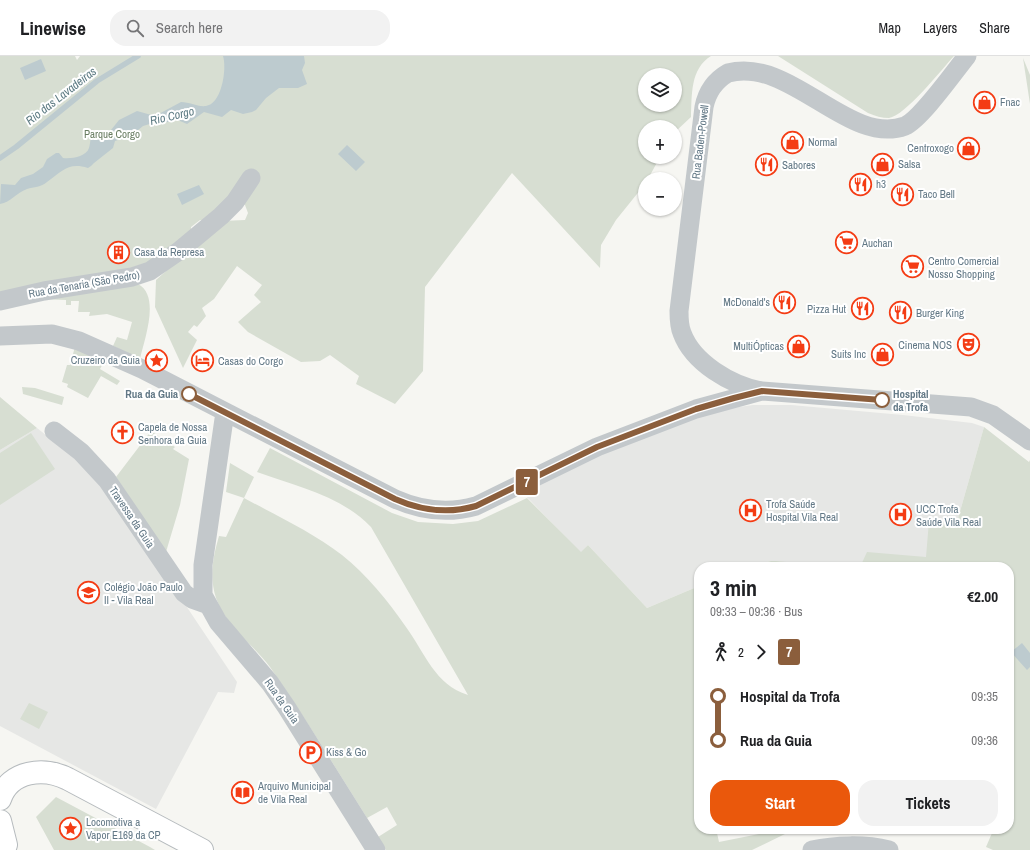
<!DOCTYPE html>
<html lang="en">
<head>
<meta charset="utf-8">
<style>
	:root { --surface:#fff; --page:#f2f2f2; --text:#202124; --muted:#757577; --line:#e0e0e0; --accent:#ea580c }
	body { margin:0; font-family:"Archivo Narrow",sans-serif; background:var(--page); color:var(--text); height:100vh; display:flex; flex-direction:column; font-size:15px; white-space:nowrap }
	* { box-sizing:border-box; margin:0 }
	p { font-size:13px; color:var(--muted) }
	.icon { flex:none; width:22px; height:22px; fill:none; stroke:currentColor; stroke-width:2; stroke-linecap:round; stroke-linejoin:round }
	.map { position:relative; flex:1; overflow:hidden }
	.sheet { position:absolute; left:694px; top:506px; width:320px; height:272px; display:flex; flex-direction:column; background:var(--surface); border-radius:16px; box-shadow:0 1px 3px #0004 }
	.sheet>* { flex:none }
	.badge { padding:0 8px; border-radius:3px; font-size:14px; line-height:26px }
	.buttons { position:absolute; left:638px; top:12px; display:grid; gap:8px }
	.buttons a { display:grid; place-items:center; width:44px; height:44px; border-radius:50%; background:var(--surface); box-shadow:0 1px 3px #0004; font-size:20px }
	.map>.badge { position:absolute; translate:-50% -50%; box-shadow:0 0 0 2px #fff }
	.legs { display:flex; align-items:center; gap:6px; height:44px; padding:0 16px; font-size:13px }
	.legs p { margin-inline-start:auto }
	.summary { display:flex; align-items:center; justify-content:space-between; height:68px; padding:0 16px }
	h1 { font-size:22px; font-weight:800; line-height:30px }
	.action { display:flex; gap:8px; margin-top:auto; padding:8px 16px }
	.action a { flex:1; height:46px; border-radius:16px; background:var(--accent); color:#fff; font-size:16px; font-weight:800; line-height:46px; text-align:center }
	.action a+a { background:var(--page); color:var(--text) }
	ul { padding:0 16px; list-style:none }
	li { display:flex; align-items:center; gap:14px; height:44px; font-size:15px }
	li i { display:grid; place-items:center; width:6px; height:100%; margin:0 5px; background:currentColor }
	li i::after { content:''; width:10px; height:10px; margin:-5px; border:3px solid; border-radius:50%; background:var(--surface) }
	li p { margin-inline-start:auto }
	li:first-child i { background:linear-gradient(#0000 50%,currentColor 0) }
	li:last-child i { background:linear-gradient(currentColor 50%,#0000 0) }
	header { display:flex; align-items:center; gap:24px; box-sizing:border-box; height:56px; padding:0 20px; background:var(--surface); border-bottom:1px solid var(--line) }
	header strong { font-size:19px }
	nav { display:flex; gap:22px; margin-inline-start:auto; font-size:14px }
	.search { width:280px; height:36px; background:var(--page); display:flex; align-items:center; gap:10px; box-sizing:border-box; padding:0 14px; border-radius:16px; color:var(--muted); font-size:15px }
	.map>svg:first-child { display:block }
	.built { fill:#e6e7e5 }
	.green { fill:#d7ded2; fill-rule:evenodd }
	.water { fill:#bdcbcf }
	.lines { fill:none; stroke-linecap:round; stroke-linejoin:round }
	.stream { stroke:#bdcbcf; stroke-width:5.5 }
	.major-casing { stroke:#b6bbbe; stroke-width:24 }
	.minor { stroke:#c3c8cb; stroke-width:19 }
	.major { stroke:#fff; stroke-width:22 }
	.line-1-casing { stroke:#fff; stroke-width:9 }
	.line-1 { stroke:#8b5e3c; stroke-width:6 }
	.stop-1-dot { fill:#fff; stroke:#8b5e3c; stroke-width:2 }
	.labels { text-anchor:middle; dominant-baseline:central; stroke-width:4; stroke-linejoin:round; paint-order:stroke }
	.poi-label { font-size:11px; fill:#627886; stroke:#fff; text-anchor:start }
	.park-label { font-size:11px; fill:#687c61; stroke:#fff }
	.street-label { font-size:11px; fill:#627886; stroke:#fff }
	.stop-label { font-size:11px; font-weight:bold; fill:#627886; stroke:#fff; text-anchor:end }
	.water-label { font-size:12px; font-style:italic; fill:#5d7b83; stroke:#fff }
</style>
</head>
<body>
<header>
<strong>Linewise</strong>
<div class="search"><svg class="icon" aria-label="search" viewBox="0 0 24 24"><circle cx="10" cy="10" r="6"/><path d="M15 15l6 6"/></svg>Search here</div>
<nav><a>Map</a><a>Layers</a><a>Share</a></nav>
</header>
<div class="map">
<svg width="1030" height="794" viewBox="0 0 1030 794">
	<rect width="100%" height="100%" fill="#f6f6f2"/>
	<path class="built" d="M753 349H791L903 359 972 367 984 371 957 466 937 511H837L771 505 747 511H699V530L647 552 588 489 581 497 523 437 585 405 690 364 732 352Z
		M37 372 76 403 118 448 237 626 234 637 218 636 156 753 0 670V394Z"/>
	<path class="green" d="M0 0H75L77 4 80 0H711C690 13 692 39 691 61L675 76V71H645V101H660L648 123H645V128L616 164 601 189 600 212 512 117 425 231 423 315 395 348 356 328 359 320 330 299 320 305 301 306 248 276 238 266 261 246 254 239 262 229 237 210 214 243 202 252 206 260 197 271 194 269 188 276 197 284 183 312 155 251 156 224 222 165 245 164 248 157 245 149 235 140 205 165 200 164 191 171V176L148 209 0 239ZM645 19H675V49H645Z
		M778 0H954C942 13 905 60 889 62 882 62 875 60 868 57Z
		M1023 2 1030 19V48Z
		M138 228C161 240 144 284 140 303L113 290 117 281 127 284 132 266 107 258 89 260 90 256H78L79 245H71V249H66V244L38 243Z
		M76 287 106 302 100 313 120 325 117 329 101 320 88 342 67 331 68 328 62 326 67 309H70Z
		M22 331 35 332 64 341 62 349 23 338Z
		M0 341 37 372 0 394Z
		M984 371 1029 406 1030 404V794H993L986 791 992 777 981 773H1009V511H860L867 496 926 501 929 465 957 466Z
		M151 375 175 391 173 393 189 403 180 449 166 496 116 421Z
		M31 377 55 413 0 449V397Z
		M270 392 392 457 418 466 453 468 478 465 527 442 581 496 588 489 647 552 699 530V773H737L717 777 719 786 784 773 785 778 752 794H386L378 781 397 769 387 751 367 762C335 711 304 660 270 611 253 588 226 571 216 542 209 520 213 501 219 480L226 481 244 442 226 436 230 407 254 421 244 442C277 460 312 476 342 499 367 519 388 545 406 571 425 597 435 629 468 639L371 471C342 440 295 430 257 416Z
		M771 505H776L837 511H747Z
		M29 647 48 656 39 673 20 663Z
		M56 741 150 791 155 794H54L36 761Z"/>
	<path class="water" d="M223 0H304L305 7 302 14 307 28 298 32H279L266 42 256 54 252 56 243 58 231 54 222 61 204 56 187 68 173 62 169 66 153 67 143 70 132 79 115 85 113 92 94 107 91 110 88 112C68 106 63 115 47 126 41 131 34 131 27 133 16 137 11 146 0 148L1 128 15 129 21 122 33 118 43 111 47 103 56 97H59L63 102C71 103 86 101 89 92 90 89 90 85 91 82L95 80 107 79 119 64 137 55 155 60 181 46C190 46 197 51 206 50 222 48 227 12 223 0Z
		M41 3 46 15 25 24 20 12Z
		M347 89 365 106 356 115 338 98Z
		M199 129 204 138 182 149 177 138Z
		M1022 587 1030 597V611L1027 614 1011 596Z"/>
	<g class="lines">
		<path class="stream" d="M0 102 16 91 97 25 138 0"/>
		<defs>
			<path id="major" d="M0 743C10 714 44 711 68 723L202 794
				M0 765 6 789"/>
		</defs>
		<use href="#major" class="major-casing"/>
		<path class="minor" d="M0 245 44 235 132 221 150 215 179 195 221 160 235 146 251 122
			M0 280 52 278 79 285 142 313 395 443C422 455 448 458 476 450L597 391 696 353 762 335 971 351 993 359 1030 385
			M761 335C731 329 693 307 682 277 679 270 679 263 679 255L704 51C707 36 714 25 728 17 790 0 849 91 905 70 921 63 954 16 967 0
			M225 356 203 509V539L218 566 270 627 287 652 376 794
			M54 375 81 396 107 424 184 537 192 543 206 548
			M812 794C835 789 865 788 889 794"/>
		<use href="#major" class="major"/>
	</g>
	<g class="lines">
		<defs>
			<path id="line-1" d="M189 338 395 443C422 455 448 458 476 450L597 391 696 353 734 342 762 335 882 344"/>
		</defs>
		<use href="#line-1" class="line-1-casing"/>
		<use href="#line-1" class="line-1"/>
	</g>
	<defs>
		<symbol id="shop-ring" viewBox="-11 -11 22 22"><circle r="9.5" fill="#fff" stroke="#f43c14" stroke-width="1.5"/><path d="M-5-2.5h2.3a2.7 3.5 0 0 1 5.4 0H5L5.5 6h-11ZM-1.5-2.5h3a1.5 2.3 0 0 0-3 0Z" fill="#f43c14"/></symbol>
		<symbol id="restaurant-ring" viewBox="-11 -11 22 22"><circle r="9.5" fill="#fff" stroke="#f43c14" stroke-width="1.5"/><path d="M-5-6h1v4h1v-4h1v4h1v-4h1v5L-1.5 .5V6h-2V.5L-5-1ZM5-6V6H3V1.5H1.5Q1.5-4 5-6Z" fill="#f43c14"/></symbol>
		<symbol id="supermarket-ring" viewBox="-11 -11 22 22"><circle r="9.5" fill="#fff" stroke="#f43c14" stroke-width="1.5"/><path d="M-6-5.5h2.5l.6 2H6L4.5 2H-2.5L-4.4-4H-6ZM-1.5 3.2a1.3 1.3 0 1 0 .1 0ZM3 3.2a1.3 1.3 0 1 0 .1 0Z" fill="#f43c14"/></symbol>
		<symbol id="building-ring" viewBox="-11 -11 22 22"><circle r="9.5" fill="#fff" stroke="#f43c14" stroke-width="1.5"/><path d="M-4-6H4V6H1V3H-1V6H-4ZM-2.5-4.3h1.7v1.8h-1.7ZM.8-4.3h1.7v1.8H.8ZM-2.5-1h1.7V.8h-1.7ZM.8-1h1.7V.8H.8Z" fill="#f43c14"/></symbol>
		<symbol id="theatre-ring" viewBox="-11 -11 22 22"><circle r="9.5" fill="#fff" stroke="#f43c14" stroke-width="1.5"/><path d="M-5-5.5Q0-4 5-5.5V0Q5 5 0 6Q-5 5-5 0ZM-3.3-2.5H-1v1.5H-3.3ZM1-2.5H3.3v1.5H1ZM-2.8 1Q0 5.5 2.8 1Z" fill="#f43c14"/></symbol>
		<symbol id="sight-ring" viewBox="-11 -11 22 22"><circle r="9.5" fill="#fff" stroke="#f43c14" stroke-width="1.5"/><path d="M0-6L1.8-2.2L6-1.7L2.9 1.2L3.7 5.4L0 3.3L-3.7 5.4L-2.9 1.2L-6-1.7L-1.8-2.2Z" fill="#f43c14"/></symbol>
		<symbol id="hotel-ring" viewBox="-11 -11 22 22"><circle r="9.5" fill="#fff" stroke="#f43c14" stroke-width="1.5"/><path d="M-6-4.5h1.5V1H6V5H4.5V3h-9V5H-6ZM-4 0a1.8 1.8 0 1 1 3.6 0ZM.5 0V-2.5h3Q6-2.5 6 0Z" fill="#f43c14"/></symbol>
		<symbol id="church-ring" viewBox="-11 -11 22 22"><circle r="9.5" fill="#fff" stroke="#f43c14" stroke-width="1.5"/><path d="M-1.2-6h2.4v3.5h3.3v2.4h-3.3V6h-2.4V-.1h-3.3v-2.4h3.3Z" fill="#f43c14"/></symbol>
		<symbol id="hospital-ring" viewBox="-11 -11 22 22"><circle r="9.5" fill="#fff" stroke="#f43c14" stroke-width="1.5"/><path d="M-5-5h3v3.5h4V-5h3V5h-3V1.5h-4V5h-3Z" fill="#f43c14"/></symbol>
		<symbol id="school-ring" viewBox="-11 -11 22 22"><circle r="9.5" fill="#fff" stroke="#f43c14" stroke-width="1.5"/><path d="M0-5L7-2L0 1L-7-2ZM-4 1L0 2.5L4 1V4Q0 6-4 4Z" fill="#f43c14"/></symbol>
		<symbol id="parking-ring" viewBox="-11 -11 22 22"><circle r="9.5" fill="#fff" stroke="#f43c14" stroke-width="1.5"/><path d="M-3.5-5.5H1a3.5 3.5 0 0 1 0 7H-1V5.5H-3.5ZM-1-3.4V-.6H.8a1.4 1.4 0 0 0 0-2.8Z" fill="#f43c14"/></symbol>
		<symbol id="library-ring" viewBox="-11 -11 22 22"><circle r="9.5" fill="#fff" stroke="#f43c14" stroke-width="1.5"/><path d="M-6-4Q-3-5.5-.7-3.5V5Q-3 3-6 4ZM6-4Q3-5.5 .7-3.5V5Q3 3 6 4Z" fill="#f43c14"/></symbol>
	</defs>
	<g fill-rule="evenodd">
		<use href="#shop-ring" x="972" y="34" width="25" height="25"/>
		<use href="#shop-ring" x="780" y="74" width="25" height="25"/>
		<use href="#shop-ring" x="956" y="80" width="25" height="25"/>
		<use href="#shop-ring" x="870" y="96" width="25" height="25"/>
		<use href="#restaurant-ring" x="754" y="96" width="25" height="25"/>
		<use href="#restaurant-ring" x="848" y="116" width="25" height="25"/>
		<use href="#restaurant-ring" x="890" y="126" width="25" height="25"/>
		<use href="#supermarket-ring" x="834" y="174" width="25" height="25"/>
		<use href="#building-ring" x="106" y="184" width="25" height="25"/>
		<use href="#supermarket-ring" x="900" y="198" width="25" height="25"/>
		<use href="#restaurant-ring" x="772" y="234" width="25" height="25"/>
		<use href="#restaurant-ring" x="850" y="240" width="25" height="25"/>
		<use href="#restaurant-ring" x="888" y="244" width="25" height="25"/>
		<use href="#theatre-ring" x="956" y="276" width="25" height="25"/>
		<use href="#shop-ring" x="786" y="278" width="25" height="25"/>
		<use href="#shop-ring" x="870" y="286" width="25" height="25"/>
		<use href="#sight-ring" x="144" y="292" width="25" height="25"/>
		<use href="#hotel-ring" x="190" y="292" width="25" height="25"/>
		<use href="#church-ring" x="110" y="364" width="25" height="25"/>
		<use href="#hospital-ring" x="738" y="442" width="25" height="25"/>
		<use href="#hospital-ring" x="888" y="446" width="25" height="25"/>
		<use href="#school-ring" x="76" y="524" width="25" height="25"/>
		<use href="#parking-ring" x="298" y="684" width="25" height="25"/>
		<use href="#library-ring" x="230" y="724" width="25" height="25"/>
		<use href="#sight-ring" x="58" y="760" width="25" height="25"/>
	</g>
	<g class="stop-1-dot">
		<circle cx="189" cy="338" r="7"/>
		<circle cx="882" cy="344" r="7"/>
	</g>
	<g class="labels">
		<g class="poi-label">
			<text x="1000" y="46">Fnac</text>
			<text x="808" y="86">Normal</text>
			<text x="954" y="92" text-anchor="end">Centroxogo</text>
			<text x="898" y="108">Salsa</text>
			<text x="782" y="109">Sabores</text>
			<text x="876" y="128">h3</text>
			<text x="918" y="138">Taco Bell</text>
			<text x="862" y="187">Auchan</text>
			<text x="134" y="196">Casa da Represa</text>
			<text x="928" y="205">Centro Comercial<tspan x="928" dy="13">Nosso Shopping</tspan></text>
			<text x="770" y="246" text-anchor="end">McDonald's</text>
			<text x="846" y="253" text-anchor="end">Pizza Hut</text>
			<text x="916" y="257">Burger King</text>
			<text x="952" y="289" text-anchor="end">Cinema NOS</text>
			<text x="784" y="290" text-anchor="end">MultiÓpticas</text>
			<text x="866" y="298" text-anchor="end">Suits Inc</text>
			<text x="140" y="304" text-anchor="end">Cruzeiro da Guia</text>
			<text x="218" y="305">Casas do Corgo</text>
			<text x="138" y="371">Capela de Nossa<tspan x="138" dy="13">Senhora da Guia</tspan></text>
			<text x="766" y="448">Trofa Saúde<tspan x="766" dy="13">Hospital Vila Real</tspan></text>
			<text x="916" y="453">UCC Trofa<tspan x="916" dy="13">Saúde Vila Real</tspan></text>
			<text x="104" y="531">Colégio João Paulo<tspan x="104" dy="13">II - Vila Real</tspan></text>
			<text x="326" y="696">Kiss &amp; Go</text>
			<text x="258" y="730">Arquivo Municipal<tspan x="258" dy="13">de Vila Real</tspan></text>
			<text x="86" y="766">Locomotiva a<tspan x="86" dy="13">Vapor E169 da CP</tspan></text>
		</g>
		<g class="park-label">
			<text x="112" y="78">Parque Corgo</text>
		</g>
		<g class="street-label">
			<text transform="translate(700 86) rotate(-83)">Rua Baden-Powell</text>
			<text transform="translate(84 228) rotate(-10)">Rua da Tenaria (São Pedro)</text>
			<text transform="translate(132 461) rotate(56)">Travessa da Guia</text>
			<text transform="translate(282 645) rotate(55)">Rua da Guia</text>
		</g>
		<g class="stop-label">
			<text x="178" y="338">Rua da Guia</text>
			<text x="893" y="338" text-anchor="start">Hospital<tspan x="893" dy="13">da Trofa</tspan></text>
		</g>
		<g class="water-label">
			<text transform="translate(61 40) rotate(-38)">Rio das Lavadeiras</text>
			<text transform="translate(172 60) rotate(-13)">Rio Corgo</text>
		</g>
	</g>
</svg>
<div class="buttons">
<a><svg class="icon" aria-label="layers" viewBox="0 0 24 24"><path d="M12 4l9 5-9 5-9-5zM3 14l9 5 9-5"/></svg></a>
<a>+</a>
<a>−</a>
</div>
<b class="badge" style="left:527px;top:426px;background:#8b5e3c;color:#fff">7</b>
<section class="sheet">
<div class="summary"><div><h1>3 min</h1><p>09:33 – 09:36 · Bus</p></div><b>€2.00</b></div>
<div class="legs"><svg class="icon" aria-label="walk" viewBox="0 0 24 24"><circle cx="13" cy="4" r="2"/><path d="M13 8l-2 6 4 7M11 14l-3 7M7 12l3-4h3l4 4"/></svg>2<svg class="icon" aria-label="forward" viewBox="0 0 24 24"><path d="M9 5l7 7-7 7"/></svg><b class="badge" style="background:#8b5e3c;color:#fff">7</b></div>
<ul>
<li><i style="color:#8b5e3c"></i><b>Hospital da Trofa</b><p>09:35</p></li>
<li><i style="color:#8b5e3c"></i><b>Rua da Guia</b><p>09:36</p></li>
</ul>
<div class="action"><a>Start</a><a>Tickets</a></div>
</section>
</div>
</body>
</html>
